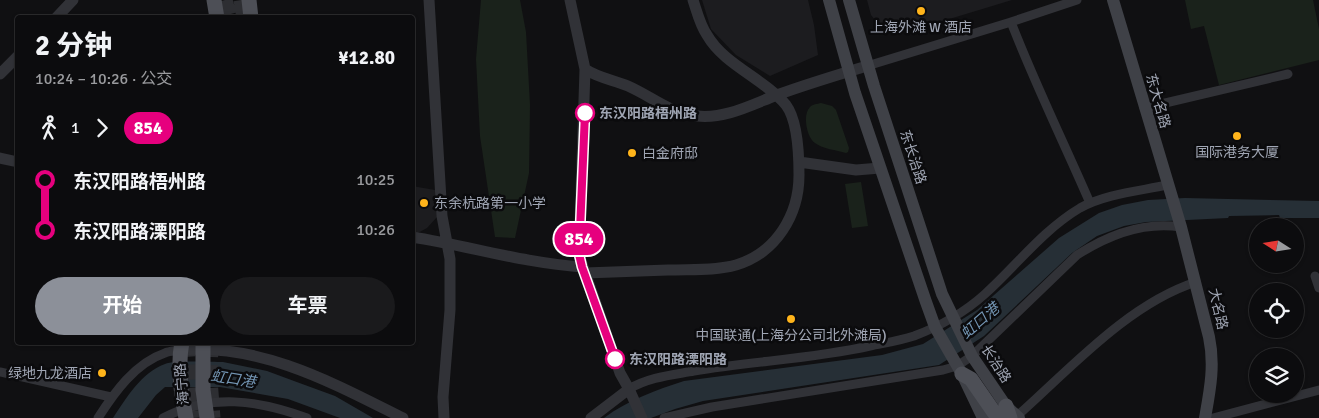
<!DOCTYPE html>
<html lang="zh">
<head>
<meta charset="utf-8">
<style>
	:root { --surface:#0c0c0e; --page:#1a1a1c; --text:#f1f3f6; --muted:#9a9b9e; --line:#2c2c2e; --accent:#8c9099 }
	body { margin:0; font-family:Signika,"Noto Sans SC",sans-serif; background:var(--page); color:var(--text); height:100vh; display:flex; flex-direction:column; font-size:19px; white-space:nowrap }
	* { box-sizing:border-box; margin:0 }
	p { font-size:16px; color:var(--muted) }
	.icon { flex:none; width:28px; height:28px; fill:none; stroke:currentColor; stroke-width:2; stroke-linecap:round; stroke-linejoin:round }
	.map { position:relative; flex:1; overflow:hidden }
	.details { position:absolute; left:15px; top:15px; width:400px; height:330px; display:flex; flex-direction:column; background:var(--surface); border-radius:5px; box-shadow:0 1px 4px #0004,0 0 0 1px var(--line) }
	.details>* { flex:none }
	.badge { padding:0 10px; border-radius:16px; font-size:18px; line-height:32px }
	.needle { width:32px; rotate:282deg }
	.buttons { position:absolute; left:1249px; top:218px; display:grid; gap:10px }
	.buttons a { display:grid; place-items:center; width:55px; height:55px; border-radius:50%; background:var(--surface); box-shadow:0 1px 4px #0004,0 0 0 1px var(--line); font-size:25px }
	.map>.badge { position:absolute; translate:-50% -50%; box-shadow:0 0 0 2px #fff }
	.legs { display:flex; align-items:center; gap:8px; height:55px; padding:0 20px; font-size:16px }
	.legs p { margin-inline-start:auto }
	.overview { display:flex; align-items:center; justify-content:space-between; height:85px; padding:0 20px }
	h1 { font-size:28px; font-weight:700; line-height:38px }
	.button { display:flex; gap:10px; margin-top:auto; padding:10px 20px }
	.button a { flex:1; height:58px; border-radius:30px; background:var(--accent); color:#fff; font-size:20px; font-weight:700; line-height:58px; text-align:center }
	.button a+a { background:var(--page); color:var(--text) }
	ul { padding:0 20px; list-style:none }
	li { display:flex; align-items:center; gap:18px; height:50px; font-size:19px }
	li i { display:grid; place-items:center; width:8px; height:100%; margin:0 6px; background:currentColor }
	li i::after { content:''; width:12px; height:12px; margin:-6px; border:4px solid; border-radius:50%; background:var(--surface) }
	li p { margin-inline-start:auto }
	li:first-child i { background:linear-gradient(#0000 50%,currentColor 0) }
	li:last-child i { background:linear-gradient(currentColor 50%,#0000 0) }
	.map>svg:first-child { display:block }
	.built { fill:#1c1c1f }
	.green { fill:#1a221b }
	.water { fill:#262f36 }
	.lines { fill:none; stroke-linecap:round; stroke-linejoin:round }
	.trunk-tunnel { stroke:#2d2e32; stroke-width:15; stroke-dasharray:15 8; stroke-linecap:butt }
	.minor { stroke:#313237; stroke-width:9 }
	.tertiary { stroke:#313237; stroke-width:11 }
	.secondary { stroke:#3f4147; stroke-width:12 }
	.primary { stroke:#4d4f56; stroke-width:15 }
	.line-1-casing { stroke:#fff; stroke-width:11 }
	.line-1 { stroke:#e6007e; stroke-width:8 }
	.poi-dot { fill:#ffb41b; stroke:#0b0b0d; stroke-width:2 }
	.stop-1-dot { fill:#fff; stroke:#e6007e; stroke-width:2.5 }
	.labels { text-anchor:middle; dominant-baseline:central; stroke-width:5; stroke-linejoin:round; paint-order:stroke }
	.poi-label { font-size:14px; fill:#a0a6b4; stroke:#0b0b0d }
	.street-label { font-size:14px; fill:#a0a6b4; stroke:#0b0b0d }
	.stop-label { font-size:14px; font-weight:bold; fill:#a0a6b4; stroke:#0b0b0d; text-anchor:start }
	.water-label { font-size:15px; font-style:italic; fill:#7395b3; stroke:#0b0b0d }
</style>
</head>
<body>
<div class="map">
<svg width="1319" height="418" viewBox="0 0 1319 418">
	<rect width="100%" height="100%" fill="#101012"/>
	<path class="built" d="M702 0H808L814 25 818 55 770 76 736 55 711 29Z
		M867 0H1012L900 34 888 31 879 25 871 15Z
		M412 186 435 190 437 217 427 228 414 235 412 234Z"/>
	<path class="green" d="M481 0H520L526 32 530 105 529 173 515 238 495 237 480 136 476 59Z
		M1185 0H1313L1319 29V60L1219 85 1204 26 1191 29Z
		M821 103 832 106 836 110 849 148 848 152 846 153C836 150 823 149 815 143 807 138 802 115 810 107 813 104 817 104 821 103Z
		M861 182 868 226 852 228 845 184Z"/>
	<path class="water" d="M1185 198 1319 201V218H1280L1279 215 1229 216 1228 218 1146 222 1124 226 1097 236 1072 253 984 336 939 365 703 401 675 409 651 418H604C628 400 656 390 684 381L882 355 923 344 977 310 1059 238 1099 213 1122 205 1148 200Z
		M223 362 267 371 294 381 335 396 373 418H340L288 399 220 387H165L156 395 138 418H113C127 397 141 373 165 364 174 360 212 362 223 362Z"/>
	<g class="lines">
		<path class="trunk-tunnel" d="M225 0 230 18
			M241 0 244 18
			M190 342 188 355 192 418
			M211 342 210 379 213 418"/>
		<path class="minor" d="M1011 22C1035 84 1064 143 1090 203
			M867 66 1011 22 1077 0
			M1144 108 1288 74
			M1315 276 1319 288
			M0 372 111 397
			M629 389C649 377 672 375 694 371 752 361 812 359 870 346 884 343 899 341 914 336 938 327 965 312 985 294 1016 266 1043 230 1080 208 1105 194 1139 191 1167 185
			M1017 416C1070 369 1128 304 1196 282
			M98 418C114 393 135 363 165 353 169 351 175 351 180 350
			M163 418C211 393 258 400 307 418
			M664 418 712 407 943 370 957 366 972 356 1077 255C1108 235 1143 221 1181 227
			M1213 418 1319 390"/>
		<path class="tertiary" d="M429 0 442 216 450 259V310L443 397 444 418
			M570 0 585 69 579 255 620 373 629 389 642 418
			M56 18 73 0
			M585 69C598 78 614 80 628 86 651 96 671 114 697 116 725 119 751 105 777 95 807 84 837 75 867 66
			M0 74 18 56
			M0 158 18 162
			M799 162 856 170 880 168
			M412 237C469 246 524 263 582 267
			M585 273C613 272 640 271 668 270 690 269 715 271 736 265 776 253 799 215 799 175 799 156 798 121 786 105 765 79 724 65 707 35 700 25 697 12 693 0
			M180 350C261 343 333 383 403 418
			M591 418 629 389"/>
		<path class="secondary" d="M829 0 855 93 926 302 935 327 962 374 983 418
			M849 0 874 86 942 294 972 356 1006 406 1019 418
			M1113 0 1181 227 1209 337C1215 365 1210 390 1205 418"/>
		<path class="primary" d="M214 0 217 18
			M249 0 251 18
			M182 342C177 367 181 394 186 418
			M203 342V390L207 418
			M962 374 971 379 998 418
			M1006 406 1010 418"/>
	</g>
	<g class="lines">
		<defs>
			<path id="line-1" d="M585 113 579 254 582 267 615 359"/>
		</defs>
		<use href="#line-1" class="line-1-casing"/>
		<use href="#line-1" class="line-1"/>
	</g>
	<g class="poi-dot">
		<circle cx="921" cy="11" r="5"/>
		<circle cx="1237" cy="136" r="5"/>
		<circle cx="632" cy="153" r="5"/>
		<circle cx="424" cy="203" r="5"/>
		<circle cx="791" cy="319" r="5"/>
		<circle cx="102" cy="373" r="5"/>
	</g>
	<g class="stop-1-dot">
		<circle cx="585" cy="113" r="9"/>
		<circle cx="615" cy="359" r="9"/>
	</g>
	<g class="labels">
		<g class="poi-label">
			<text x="921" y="27">上海外滩 W 酒店</text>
			<text x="1237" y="152">国际港务大厦</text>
			<text x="642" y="153" text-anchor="start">白金府邸</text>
			<text x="434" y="203" text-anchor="start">东余杭路第一小学</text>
			<text x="791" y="335">中国联通(上海分公司北外滩局)</text>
			<text x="92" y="373" text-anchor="end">绿地九龙酒店</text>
		</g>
		<g class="street-label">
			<text transform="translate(1158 101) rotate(74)">东大名路</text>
			<text transform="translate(913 157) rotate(72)">东长治路</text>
			<text transform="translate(1218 309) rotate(77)">大名路</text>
			<text transform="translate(996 364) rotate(57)">长治路</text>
			<text transform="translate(182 384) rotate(-95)">海宁路</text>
		</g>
		<g class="stop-label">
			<text x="599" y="113">东汉阳路梧州路</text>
			<text x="629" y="359">东汉阳路溧阳路</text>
		</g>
		<g class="water-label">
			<text transform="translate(980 321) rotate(-41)">虹口港</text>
			<text transform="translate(233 379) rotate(9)">虹口港</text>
		</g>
	</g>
</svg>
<div class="buttons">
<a><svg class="needle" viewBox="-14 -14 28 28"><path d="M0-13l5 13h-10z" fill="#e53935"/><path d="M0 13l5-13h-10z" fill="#9a9b9e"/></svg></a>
<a><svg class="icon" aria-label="locate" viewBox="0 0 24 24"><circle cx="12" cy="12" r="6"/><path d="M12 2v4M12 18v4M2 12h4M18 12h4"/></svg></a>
<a><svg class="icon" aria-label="layers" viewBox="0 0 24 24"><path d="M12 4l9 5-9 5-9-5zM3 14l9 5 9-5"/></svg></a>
</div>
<b class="badge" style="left:579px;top:239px;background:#e6007e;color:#fff">854</b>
<section class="details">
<div class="overview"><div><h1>2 分钟</h1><p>10:24 – 10:26 · 公交</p></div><b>¥12.80</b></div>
<div class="legs"><svg class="icon" aria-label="walk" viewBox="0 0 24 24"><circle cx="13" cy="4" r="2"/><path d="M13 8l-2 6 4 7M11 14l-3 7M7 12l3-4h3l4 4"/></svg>1<svg class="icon" aria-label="forward" viewBox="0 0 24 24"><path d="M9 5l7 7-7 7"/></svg><b class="badge" style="background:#e6007e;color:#fff">854</b></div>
<ul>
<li><i style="color:#e6007e"></i><b>东汉阳路梧州路</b><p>10:25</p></li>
<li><i style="color:#e6007e"></i><b>东汉阳路溧阳路</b><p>10:26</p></li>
</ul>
<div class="button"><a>开始</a><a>车票</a></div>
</section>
</div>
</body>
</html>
